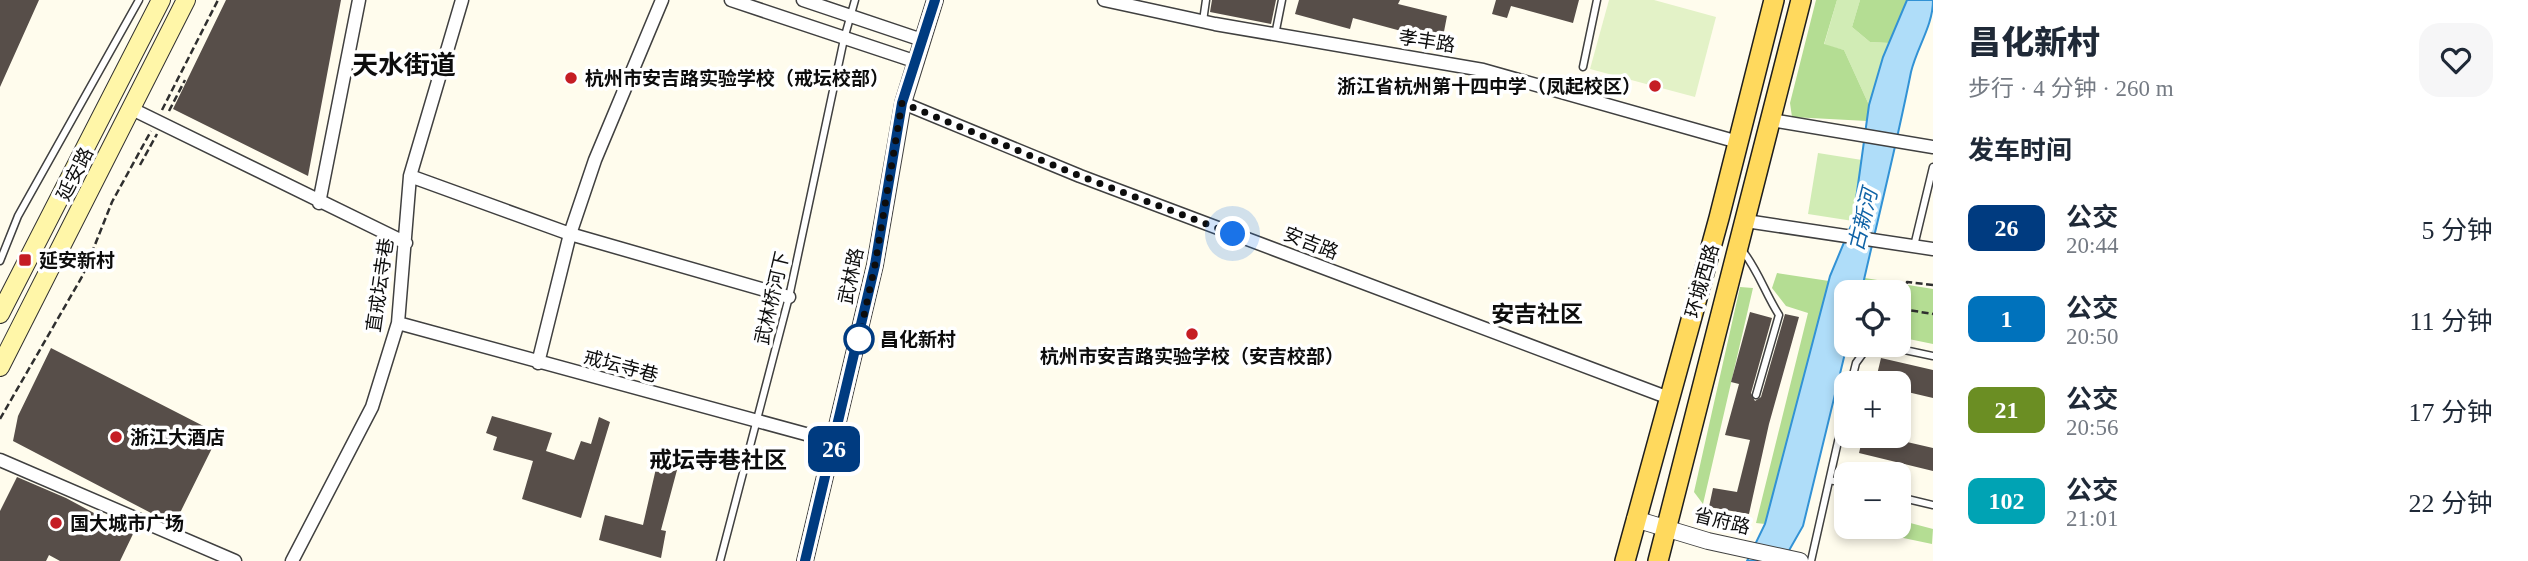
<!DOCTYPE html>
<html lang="zh">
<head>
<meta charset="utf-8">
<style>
	:root { --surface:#fff; --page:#f6f6f7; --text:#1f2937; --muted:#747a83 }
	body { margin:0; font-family:"Times New Roman","Noto Sans SC",serif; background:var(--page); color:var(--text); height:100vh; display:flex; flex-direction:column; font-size:26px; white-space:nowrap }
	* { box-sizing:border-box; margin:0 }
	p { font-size:23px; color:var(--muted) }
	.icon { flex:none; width:38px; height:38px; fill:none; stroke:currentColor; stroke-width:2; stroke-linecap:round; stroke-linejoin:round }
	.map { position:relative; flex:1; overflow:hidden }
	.drawer { display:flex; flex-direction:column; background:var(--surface); width:595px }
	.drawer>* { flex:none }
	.badge { padding:0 14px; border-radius:10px; font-size:24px; line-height:46px }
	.buttons { position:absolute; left:1834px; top:280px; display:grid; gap:14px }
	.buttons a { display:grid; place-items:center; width:77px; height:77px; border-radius:14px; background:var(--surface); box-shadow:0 4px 10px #0003; font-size:35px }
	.you { position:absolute; width:35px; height:35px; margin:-18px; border:5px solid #fff; border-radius:50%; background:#1a73e8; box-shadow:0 0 0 10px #1a73e833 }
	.map>.badge { position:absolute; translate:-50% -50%; box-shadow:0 0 0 4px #fff }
	h2 { padding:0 35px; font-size:26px; line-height:63px }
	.round { display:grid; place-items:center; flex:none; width:74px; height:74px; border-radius:21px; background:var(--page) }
	.overview { display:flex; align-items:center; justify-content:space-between; height:119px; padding:0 35px }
	h1 { font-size:33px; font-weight:800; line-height:52px }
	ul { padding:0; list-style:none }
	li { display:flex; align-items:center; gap:21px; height:91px; padding:0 35px }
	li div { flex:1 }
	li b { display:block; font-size:26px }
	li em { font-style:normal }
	li .badge { min-width:77px; font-weight:700; text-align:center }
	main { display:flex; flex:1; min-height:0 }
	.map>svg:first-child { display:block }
	.green { fill:#d1ecb5 }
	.forest { fill:#b4dd93 }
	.pitch { fill:#e3f2c7 }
	.water { fill:#afddf9; stroke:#3292d5; stroke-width:2 }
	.building { fill:#574e49 }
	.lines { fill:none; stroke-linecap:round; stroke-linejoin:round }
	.service-casing { stroke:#404040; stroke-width:9 }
	.minor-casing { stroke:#404040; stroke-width:15 }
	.tertiary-casing { stroke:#404040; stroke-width:18 }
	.secondary-casing { stroke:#2f2f2f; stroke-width:20 }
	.primary-casing { stroke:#1e1e1e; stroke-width:22 }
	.path { stroke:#2f2f2f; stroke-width:2.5; stroke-dasharray:7 3.5; stroke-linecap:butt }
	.service { stroke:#fff; stroke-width:6 }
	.minor { stroke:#fff; stroke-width:12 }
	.tertiary { stroke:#fff; stroke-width:16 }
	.secondary { stroke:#fff6a8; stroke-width:18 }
	.primary { stroke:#ffd95d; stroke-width:19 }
	.line-casing { stroke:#fff; stroke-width:16 }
	.line { stroke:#003b80; stroke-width:10 }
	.walk { stroke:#0d0d0d; stroke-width:7; stroke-dasharray:0 12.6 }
	.poi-dot { fill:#c51d24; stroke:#fff; stroke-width:2.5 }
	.stop-dot { fill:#fff; stroke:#003b80; stroke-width:3.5 }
	.labels { text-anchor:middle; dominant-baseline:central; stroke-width:7; stroke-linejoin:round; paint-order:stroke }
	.street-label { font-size:19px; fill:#0d0d0d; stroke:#fff }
	.poi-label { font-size:19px; font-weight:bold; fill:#0d0d0d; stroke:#fff; text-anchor:start }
	.stop-label { font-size:19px; font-weight:bold; fill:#0d0d0d; stroke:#fff; text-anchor:start }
	.water-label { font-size:21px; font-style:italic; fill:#1063a6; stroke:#fff }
	.quarter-label { font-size:23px; font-weight:bold; fill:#0d0d0d; stroke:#fff }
	.district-label { font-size:26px; font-weight:bold; fill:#0d0d0d; stroke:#fff }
</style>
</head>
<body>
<main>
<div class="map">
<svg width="1933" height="561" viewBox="0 0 1933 561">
	<rect width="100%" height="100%" fill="#fffced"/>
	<path class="green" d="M1837 0H1860L1852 27 1870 42 1889 43 1869 105 1844 50 1824 45Z
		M1818 153 1862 160 1853 221 1808 214Z"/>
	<path class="forest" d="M1816 0H1837L1824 44 1844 50 1869 105 1867 121 1792 117 1790 103Z
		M1860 0H1907L1889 43 1870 42 1852 27Z
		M1777 273 1829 281 1765 524 1756 523 1808 313 1786 306 1772 288Z
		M1865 278 1933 289V344L1899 337V292H1861Z
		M1740 287 1753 288 1703 504 1694 492Z
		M1899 520 1933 529 1932 544 1851 527H1899Z"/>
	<path class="pitch" d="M1609 0H1654L1716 17 1695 97 1590 69Z"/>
	<path class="water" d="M1907 0H1933C1933 26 1917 47 1911 72 1897 143 1879 214 1863 284L1868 292H1846L1847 345 1803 526 1783 561H1747L1765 524 1830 276 1853 221 1869 105 1883 57Z"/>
	<path class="building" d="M0 0H39L0 87Z
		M226 0H341L308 176 173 109Z
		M1212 0H1276L1271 24 1210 12Z
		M1299 0H1400L1398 4 1447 16 1442 42 1353 18 1350 29 1295 14Z
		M1496 0H1579L1573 23 1511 6 1507 18 1492 14Z
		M1750 312 1772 318 1751 393 1755 401 1761 397 1785 314 1799 317 1769 424 1749 514 1709 507 1713 488 1737 492 1750 440 1725 435 1739 384 1731 382Z
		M51 348 219 434 174 525 13 441 18 416Z
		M1881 358 1933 370V398L1899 390V383H1875Z
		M492 416 552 433 546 451 574 460 581 441 591 444 599 417 610 422 581 518 522 499 533 461 493 450 497 437 486 433Z
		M1863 436H1881L1933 448V471L1859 453Z
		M660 451 681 455 661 530 666 531 661 558 599 540 605 515 643 525Z
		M17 477 66 498 133 534 120 561H60L49 555 46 561H0V511Z"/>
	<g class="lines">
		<defs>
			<path id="service" d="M1203 21 1206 0
				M1275 35 1282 0
				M1583 67 1597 0
				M1914 246 1933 167
				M1742 250C1758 270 1765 293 1779 315L1756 395
				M0 261 18 216 139 0
				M1881 345 1933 356
				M1851 383 1856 363 1869 345
				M1830 480 1846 484
				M1899 497 1933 505
				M720 561 789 297 844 39 855 0
				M1811 561 1846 406"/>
			<path id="minor" d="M731 0 917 62
				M803 0 922 40
				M1104 0 1215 24 1483 70 1738 142
				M903 103 1080 176 1669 398
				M132 109 406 243
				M1771 120 1933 147
				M410 176 570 234 789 297
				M319 203 359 0
				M1746 221 1933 249
				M398 323 835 442
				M538 363 570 234 595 160 662 0
				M0 460 235 561
				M292 561 372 407 398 323 410 176 462 0"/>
			<path id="tertiary" d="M1635 519 1708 541 1800 561
				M805 561 875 265 903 103 935 0"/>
			<path id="secondary" d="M0 314 161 0
				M0 367 186 0"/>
			<path id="primary" d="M1625 561 1719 218 1774 0
				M1658 561 1801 0"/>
		</defs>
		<use href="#service" class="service-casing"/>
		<use href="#minor" class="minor-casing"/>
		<use href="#tertiary" class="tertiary-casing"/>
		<use href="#secondary" class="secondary-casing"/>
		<use href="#primary" class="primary-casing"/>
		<path class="path" d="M162 110 218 0
			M169 111 185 80
			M140 165 157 134
			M1933 285 1907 282 1902 309 1933 314
			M0 419 83 275 112 202 151 131"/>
		<use href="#service" class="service"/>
		<use href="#minor" class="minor"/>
		<use href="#tertiary" class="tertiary"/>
		<use href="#secondary" class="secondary"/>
		<use href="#primary" class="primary"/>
	</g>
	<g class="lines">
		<defs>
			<path id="line" d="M805 561 875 265 902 103 935 0"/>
		</defs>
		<use href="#line" class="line-casing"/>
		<use href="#line" class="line"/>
		<path class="walk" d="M859 339 875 265 902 103 1080 176 1233 234"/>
	</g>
	<g class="poi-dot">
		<circle cx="571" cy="78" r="7"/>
		<circle cx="1655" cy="86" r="7"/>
		<rect x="18" y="253" width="14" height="14" rx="3.5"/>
		<circle cx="1192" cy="334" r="7"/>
		<circle cx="116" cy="437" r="7"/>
		<circle cx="56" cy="523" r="7"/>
	</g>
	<circle class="stop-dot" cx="859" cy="339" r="14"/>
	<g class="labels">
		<g class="street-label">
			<text transform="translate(1427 41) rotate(9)">孝丰路</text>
			<text transform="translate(75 174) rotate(-63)">延安路</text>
			<text transform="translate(1311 243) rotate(21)">安吉路</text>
			<text transform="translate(851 276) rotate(-78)">武林路</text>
			<text transform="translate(1702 281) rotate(-74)">环城西路</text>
			<text transform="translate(380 285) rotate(-82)">直戒坛寺巷</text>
			<text transform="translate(772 298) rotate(-77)">武林桥河下</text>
			<text transform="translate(621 366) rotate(15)">戒坛寺巷</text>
			<text transform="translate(1722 521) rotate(14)">省府路</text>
		</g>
		<g class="poi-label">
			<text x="585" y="78">杭州市安吉路实验学校（戒坛校部）</text>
			<text x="1641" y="86" text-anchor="end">浙江省杭州第十四中学（凤起校区）</text>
			<text x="39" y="260">延安新村</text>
			<text x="1192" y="356" text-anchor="middle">杭州市安吉路实验学校（安吉校部）</text>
			<text x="130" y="437">浙江大酒店</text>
			<text x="70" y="523">国大城市广场</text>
		</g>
		<g class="stop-label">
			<text x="880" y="339">昌化新村</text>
		</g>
		<g class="water-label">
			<text transform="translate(1863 220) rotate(-76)">古新河</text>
		</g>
		<g class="quarter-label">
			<text x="1537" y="314">安吉社区</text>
			<text x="718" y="460">戒坛寺巷社区</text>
		</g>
		<g class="district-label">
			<text x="404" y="65">天水街道</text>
		</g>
	</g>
</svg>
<div class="buttons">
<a><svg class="icon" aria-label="locate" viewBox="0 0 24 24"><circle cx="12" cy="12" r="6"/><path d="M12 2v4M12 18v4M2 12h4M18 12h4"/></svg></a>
<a>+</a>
<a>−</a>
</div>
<div class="you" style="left:1233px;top:234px"></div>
<b class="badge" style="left:834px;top:449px;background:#003b80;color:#fff">26</b>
</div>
<section class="drawer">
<div class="overview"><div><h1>昌化新村</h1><p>步行 · 4 分钟 · 260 m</p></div><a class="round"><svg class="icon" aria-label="heart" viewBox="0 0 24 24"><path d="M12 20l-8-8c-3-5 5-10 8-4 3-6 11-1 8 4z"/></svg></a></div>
<h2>发车时间</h2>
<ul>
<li><span class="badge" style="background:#003b80;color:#fff">26</span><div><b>公交</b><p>20:44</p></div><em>5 分钟</em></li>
<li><span class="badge" style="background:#0072bc;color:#fff">1</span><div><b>公交</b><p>20:50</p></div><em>11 分钟</em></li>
<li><span class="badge" style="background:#6b8e23;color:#fff">21</span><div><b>公交</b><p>20:56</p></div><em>17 分钟</em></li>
<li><span class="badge" style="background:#00a3b4;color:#fff">102</span><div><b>公交</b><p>21:01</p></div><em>22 分钟</em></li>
</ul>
</section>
</main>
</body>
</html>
